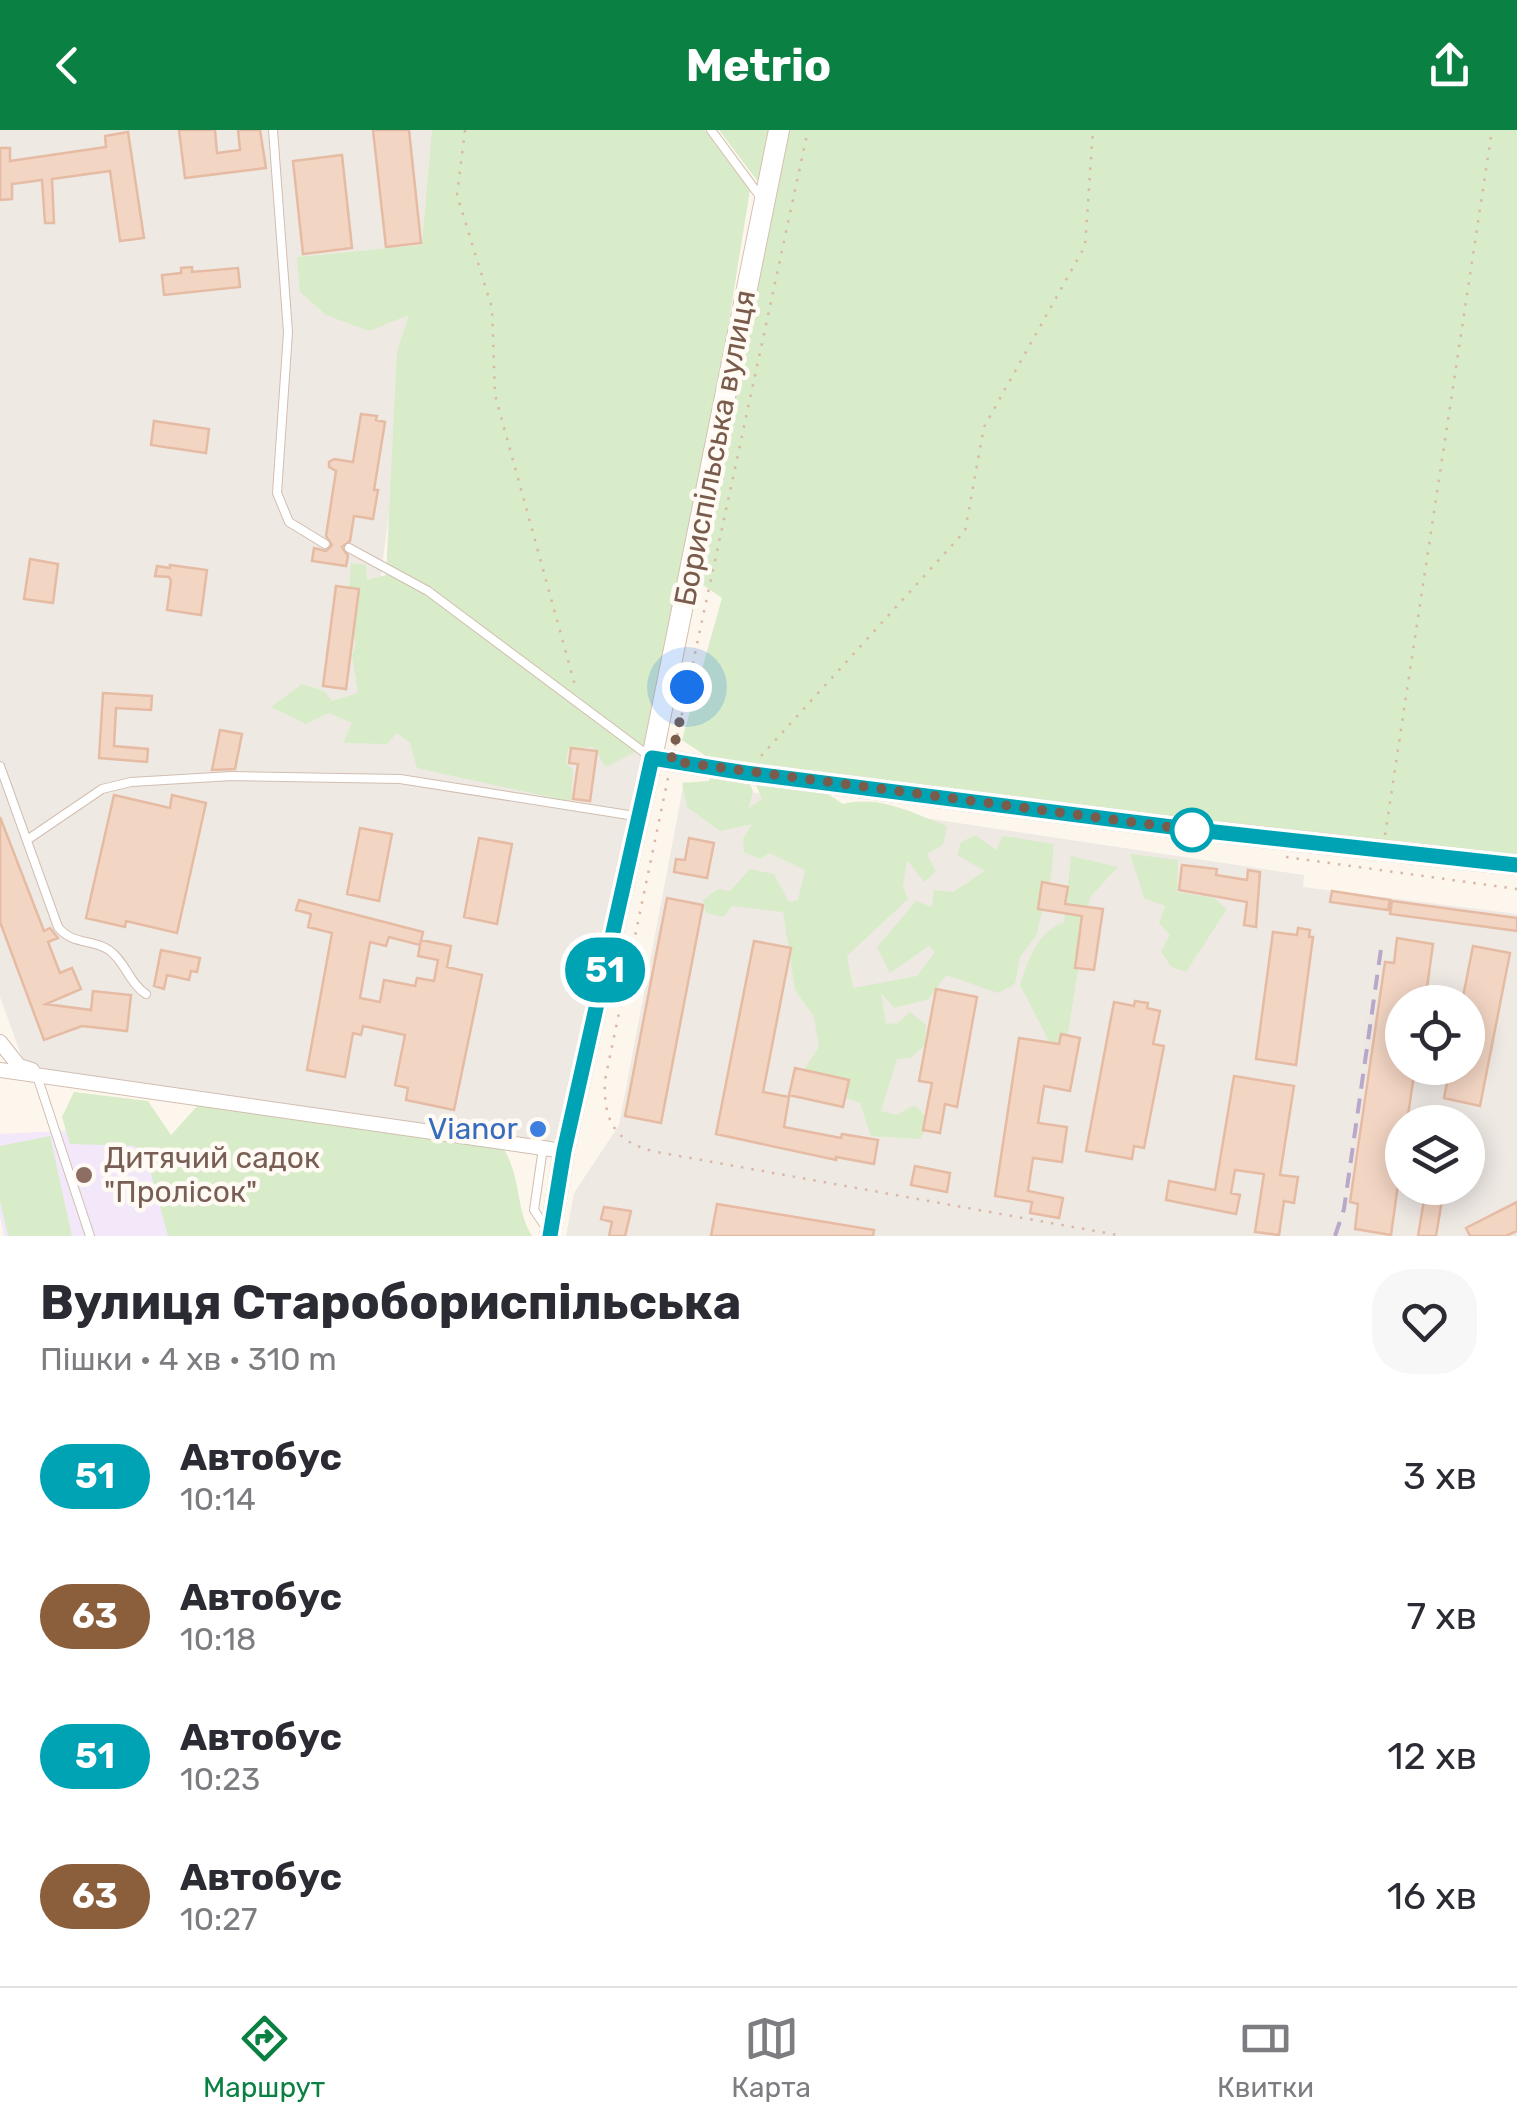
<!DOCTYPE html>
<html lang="uk">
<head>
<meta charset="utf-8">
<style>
	:root { --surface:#fff; --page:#f7f7f7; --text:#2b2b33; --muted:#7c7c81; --line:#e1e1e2; --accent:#0b8043 }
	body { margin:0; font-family:Rubik,sans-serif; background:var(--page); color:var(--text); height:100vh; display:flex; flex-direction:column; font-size:38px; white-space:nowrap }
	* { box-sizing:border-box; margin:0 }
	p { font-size:32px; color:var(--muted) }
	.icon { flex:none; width:55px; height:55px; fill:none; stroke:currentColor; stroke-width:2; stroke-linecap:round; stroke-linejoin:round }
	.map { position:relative; height:1106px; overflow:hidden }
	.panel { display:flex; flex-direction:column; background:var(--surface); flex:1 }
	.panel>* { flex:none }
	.badge { padding:0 20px; border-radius:32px; font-size:35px; line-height:65px }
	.buttons { position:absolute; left:1385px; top:855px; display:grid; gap:20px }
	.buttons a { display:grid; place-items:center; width:100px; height:100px; border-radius:50%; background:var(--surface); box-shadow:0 5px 25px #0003; font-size:50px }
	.you { position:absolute; width:50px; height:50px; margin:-25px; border:8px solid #fff; border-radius:50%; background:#1a73e8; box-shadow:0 0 0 15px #1a73e833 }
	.map>.badge { position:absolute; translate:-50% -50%; box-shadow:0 0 0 5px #fff }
	.round { display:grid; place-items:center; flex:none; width:105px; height:105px; border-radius:40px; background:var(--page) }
	.headline { display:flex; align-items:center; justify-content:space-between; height:170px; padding:0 40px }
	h1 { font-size:48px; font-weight:700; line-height:75px }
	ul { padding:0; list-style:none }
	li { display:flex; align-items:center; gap:30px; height:140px; padding:0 40px }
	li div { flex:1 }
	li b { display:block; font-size:38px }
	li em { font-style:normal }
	li .badge { min-width:110px; font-weight:700; text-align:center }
	header { display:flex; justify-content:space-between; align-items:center; height:130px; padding:0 40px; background:var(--accent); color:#fff; font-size:45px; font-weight:700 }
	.tabs { display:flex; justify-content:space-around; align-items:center; height:140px; border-top:2px solid var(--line); background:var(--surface); font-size:28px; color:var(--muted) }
	.tabs a { display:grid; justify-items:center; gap:5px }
	.tabs .selected { color:var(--accent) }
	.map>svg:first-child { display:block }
	.industrial { fill:#efe9e4; fill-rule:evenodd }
	.education { fill:#f3e8fa }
	.green { fill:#d8ecc9 }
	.building { fill:#f3d5c3; stroke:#e6bba3; stroke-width:2.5 }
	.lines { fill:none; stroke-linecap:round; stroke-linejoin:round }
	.lane-casing { stroke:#d1beb0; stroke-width:10 }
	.street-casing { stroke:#d1beb0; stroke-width:16 }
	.secondary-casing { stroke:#d6c0b0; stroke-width:22 }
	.path { stroke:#d9b8a5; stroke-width:2.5; stroke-dasharray:2.5 8; stroke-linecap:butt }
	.lane { stroke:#fff; stroke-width:8 }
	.street { stroke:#fff; stroke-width:14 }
	.secondary { stroke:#fff; stroke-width:20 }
	.rail { stroke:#b9a8c9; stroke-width:4; stroke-dasharray:15 10; stroke-linecap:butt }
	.line-casing { stroke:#fff; stroke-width:22 }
	.line { stroke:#00a3b4; stroke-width:15 }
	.walk { stroke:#7a5c4d; stroke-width:10; stroke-dasharray:0 18 }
	.stop-dot { fill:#fff; stroke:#00a3b4; stroke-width:5 }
	.shop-dot { fill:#3f7fe0; stroke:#fffaf3; stroke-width:4 }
	.education-dot { fill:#8d6e63; stroke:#fffaf3; stroke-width:4 }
	.labels { text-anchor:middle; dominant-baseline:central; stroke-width:9; stroke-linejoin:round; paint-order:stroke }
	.street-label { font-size:30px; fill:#7a5c4d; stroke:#fffaf3 }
	.shop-label { font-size:30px; fill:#366cbe; stroke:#fffaf3; text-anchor:end }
	.education-label { font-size:30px; fill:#785e54; stroke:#fffaf3; text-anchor:start }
</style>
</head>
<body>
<header><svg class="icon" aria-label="back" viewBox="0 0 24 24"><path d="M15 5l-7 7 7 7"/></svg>Metrio<svg class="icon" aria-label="share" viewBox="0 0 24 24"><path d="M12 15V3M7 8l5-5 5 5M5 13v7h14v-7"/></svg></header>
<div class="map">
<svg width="1517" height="1106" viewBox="0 0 1517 1106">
	<rect width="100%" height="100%" fill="#fdf6ec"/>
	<path class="industrial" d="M0 0H440L381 444 374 579 642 622 562 1000 554 1010 542 1013 25 936 0 867Z
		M684 652 1304 745 1303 757 1517 784V1106H566L574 1063 619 995ZM1402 872H1468V938H1402ZM1402 992H1468V1058H1402Z"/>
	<path class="education" d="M155 996 182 1106H4L0 1086V1004Z"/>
	<path class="green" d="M432 0H705L750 60 702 359 650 614 606 637 593 617 568 619 566 633 573 640 571 672 417 638 410 613 397 603 387 614 343 613 352 593 329 583 306 594 271 577 302 554 324 561 332 571 358 563 352 525 356 513 347 487 351 433 366 435 367 450 386 445 397 221 409 185 369 201 326 185 300 162 297 127 422 115Z
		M719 0H1517V736L1172 692 706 626 682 610 722 468 693 448 759 53Z
		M711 640 746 646 753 661 749 678 762 669 756 655C784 643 820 657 843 674 880 665 912 683 947 696L943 715 927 724 936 742 924 752 907 730 903 757 908 769 847 826 853 858 917 846 935 822 929 816 890 843 877 817 916 771 932 777 934 760 953 762 985 741 957 725 961 712 975 705 996 720 1003 706 1054 714 1051 747 1036 806 1020 827 1015 854 998 863 946 845 929 869 894 878 881 863 886 894 898 893 910 882 926 895 925 915 911 928 897 929 881 981 897 985 914 975 931 991 920 1009 871 1006 860 973C839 966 820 956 805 938L819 917 814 887 795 860 783 782 732 776 724 787 706 783 703 770 718 759 730 761 750 739 774 744 789 772 798 770 805 740 769 723 760 729 744 722 743 709 752 694 720 701 687 677 682 653 709 651Z
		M1130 724 1178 730 1177 762 1214 768 1227 779 1186 842 1171 837 1161 821 1170 805 1159 793 1165 776 1144 768Z
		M1071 726 1118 737 1090 767 1068 903 1052 917 1020 855C1029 829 1036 803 1064 792Z
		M74 962 148 971 171 1005 200 973 502 1016C522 1047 515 1078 532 1106H168L147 1029 134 1016 70 1014 62 987Z
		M50 1006 72 1106H8L0 1071V1016Z"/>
	<path class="building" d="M179 0H215L217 23 240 20 238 0H260L266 38 185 48Z
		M373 0H409L421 113 386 117Z
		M128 2 144 108 120 111 110 41 52 49 54 93H45L42 50 12 54V69L0 70V18H10V31L106 17 105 6Z
		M342 25 352 118 303 124 293 31Z
		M192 137V142L238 138 240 157 164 165 162 145 181 143V138Z
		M361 284 377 286 376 290 385 292 374 360H378L373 389 354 386 350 411 342 417 348 426 346 436 312 431 314 418 326 421 332 415 326 406 336 341 329 337V332L334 329 353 332Z
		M154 291 209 299 206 323 151 315Z
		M30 429 58 434 53 473 24 469Z
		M170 435 207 440 201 485 167 480 171 451 169 447 155 446 157 436 170 438Z
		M336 456 359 459 346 559 323 556Z
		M103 563 152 566 151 580 116 578 114 616 148 619 147 632 99 628Z
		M220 600 242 604 235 639 212 640Z
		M571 618 597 621 590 671 573 669 578 634 569 633Z
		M114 665 170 678 172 665 206 673 177 803 126 791 125 797 86 788Z
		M0 687 44 801 50 798 58 808 48 812 60 843 72 838 81 859 46 874 91 880 93 861 131 865 127 901 82 896 44 910 0 792Z
		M360 698 392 704 379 771 347 764Z
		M479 708 512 714 497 794 464 787Z
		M689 708 714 713 707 748 674 742 676 729 685 730Z
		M1182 735 1217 739 1216 745 1247 750 1248 740 1260 742 1256 797 1244 795 1247 772 1179 760Z
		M1042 752 1068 757 1065 774 1103 779 1094 840 1075 838 1082 786 1038 779Z
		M1332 761 1390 770 1388 780 1330 772Z
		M667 768 703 775 661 993 625 986Z
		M299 770 423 802 420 815 389 807 386 816 370 812 360 868 380 872 384 850 415 856 417 848 434 851 438 830 418 826 421 810 451 816 447 837 482 845 454 980 406 970 408 958 395 955 405 905 363 896 361 905 353 903 345 947 307 940 332 803 308 797 311 784 296 780Z
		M1392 771 1517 788V801L1390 784Z
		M1298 798 1310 800 1309 807H1313L1296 935 1256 929 1273 802 1297 805Z
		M1397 808 1433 814 1425 872H1402V938H1415L1407 992H1402V1026L1391 1105 1355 1099 1358 1074 1350 1072 1385 832 1394 833Z
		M754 811 791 818 763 962 789 967 784 997 841 1008 842 1004 878 1010 874 1034 836 1027V1030L716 1004Z
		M1473 816 1510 823 1480 976 1444 968 1450 938H1468V872H1462Z
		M161 820 200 828 197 842 191 841 189 850 167 845 164 859 154 856Z
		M936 859 977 867 957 977 945 974 940 1003 923 1000 932 953 919 951Z
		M1135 871 1148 873 1147 878 1160 881 1153 914 1164 916 1144 1018 1134 1016 1132 1029 1086 1021 1114 872 1134 876Z
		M1061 904 1080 908 1070 961 1044 956 1038 993 1067 997 1062 1032 1033 1028 1028 1061 1063 1068 1059 1088 1030 1083 1032 1072 995 1066 1019 908 1059 914Z
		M795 938 849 950 843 977 789 965Z
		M1234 946 1294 956 1280 1045 1298 1047 1294 1073 1284 1071 1279 1105 1255 1102 1264 1044 1235 1040 1231 1063 1240 1065 1236 1084 1166 1070 1169 1051 1215 1060Z
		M915 1036 950 1043 947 1062 911 1055Z
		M1426 1058H1444L1436 1106H1418Z
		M1517 1072V1101L1506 1106H1470L1466 1098Z
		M717 1074 874 1100 873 1106H711Z
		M604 1077 631 1081 625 1106H609L612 1092 601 1089Z"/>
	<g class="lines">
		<defs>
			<path id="lane" d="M273 0 288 202 277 363 289 392 325 414
				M711 0 762 69
				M349 418 428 461 649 626
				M0 636 58 797C72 815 92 809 109 820 125 831 129 853 146 864
				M27 710 102 659 131 652 232 646 400 649 635 686
				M37 946 90 1106
				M543 1018 534 1080 547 1099"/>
			<path id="street" d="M0 912 19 936 32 940
				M0 940 564 1021"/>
			<path id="secondary" d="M652 628 746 643 1189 699 1517 735
				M550 1106 564 1021 652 628 779 0"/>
		</defs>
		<use href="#lane" class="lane-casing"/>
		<use href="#street" class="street-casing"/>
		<use href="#secondary" class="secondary-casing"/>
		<path class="path" d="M465 0 457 65 492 178 495 265 576 559
			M675 616 808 0
			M761 626 965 401 984 297 1085 116 1093 0
			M668 648 605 950C603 991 615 1013 657 1022L1123 1106
			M1385 705 1492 0
			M1286 727 1517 759"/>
		<use href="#lane" class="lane"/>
		<use href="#street" class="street"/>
		<use href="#secondary" class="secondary"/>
		<path class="rail" d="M1335 1106 1344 1079 1381 819"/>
	</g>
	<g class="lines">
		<defs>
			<path id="line" d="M550 1106 564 1021 652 628 746 643 1188 699 1517 735"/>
		</defs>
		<use href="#line" class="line-casing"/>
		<use href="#line" class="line"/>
		<path class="walk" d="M687 557 671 631 1192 700"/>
	</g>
	<circle class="stop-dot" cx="1192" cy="700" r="20"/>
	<circle class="shop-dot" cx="538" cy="999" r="10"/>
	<circle class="education-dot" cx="84" cy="1045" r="10"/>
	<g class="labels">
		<g class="street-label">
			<text transform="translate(715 318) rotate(-79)">Бориспільська вулиця</text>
		</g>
		<g class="shop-label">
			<text x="518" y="999">Vianor</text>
		</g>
		<g class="education-label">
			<text x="104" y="1028">Дитячий садок<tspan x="104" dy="34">"Пролісок"</tspan></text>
		</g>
	</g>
</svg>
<div class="buttons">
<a><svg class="icon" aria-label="locate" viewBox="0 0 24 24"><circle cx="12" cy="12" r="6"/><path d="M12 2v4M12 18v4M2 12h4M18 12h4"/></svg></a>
<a><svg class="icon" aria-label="layers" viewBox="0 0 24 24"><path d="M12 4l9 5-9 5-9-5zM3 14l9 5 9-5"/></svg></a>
</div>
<div class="you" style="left:687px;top:557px"></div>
<b class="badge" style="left:605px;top:840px;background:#00a3b4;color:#fff">51</b>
</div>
<section class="panel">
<div class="headline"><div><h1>Вулиця Старобориспільська</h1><p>Пішки · 4 хв · 310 m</p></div><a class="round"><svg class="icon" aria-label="heart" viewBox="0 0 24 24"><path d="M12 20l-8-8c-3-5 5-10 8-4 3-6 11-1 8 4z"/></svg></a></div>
<ul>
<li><span class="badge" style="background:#00a3b4;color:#fff">51</span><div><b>Автобус</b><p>10:14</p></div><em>3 хв</em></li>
<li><span class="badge" style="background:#8b5e3c;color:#fff">63</span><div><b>Автобус</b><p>10:18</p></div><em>7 хв</em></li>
<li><span class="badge" style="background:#00a3b4;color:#fff">51</span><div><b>Автобус</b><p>10:23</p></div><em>12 хв</em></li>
<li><span class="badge" style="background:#8b5e3c;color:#fff">63</span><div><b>Автобус</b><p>10:27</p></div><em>16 хв</em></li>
</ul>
</section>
<nav class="tabs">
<a class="selected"><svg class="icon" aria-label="directions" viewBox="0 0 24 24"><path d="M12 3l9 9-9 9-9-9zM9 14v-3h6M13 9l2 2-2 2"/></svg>Маршрут</a>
<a><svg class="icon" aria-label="map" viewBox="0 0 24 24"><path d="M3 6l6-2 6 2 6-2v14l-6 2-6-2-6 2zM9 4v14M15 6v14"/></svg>Карта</a>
<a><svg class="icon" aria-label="tickets" viewBox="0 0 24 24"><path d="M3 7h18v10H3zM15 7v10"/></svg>Квитки</a>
</nav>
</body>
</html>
